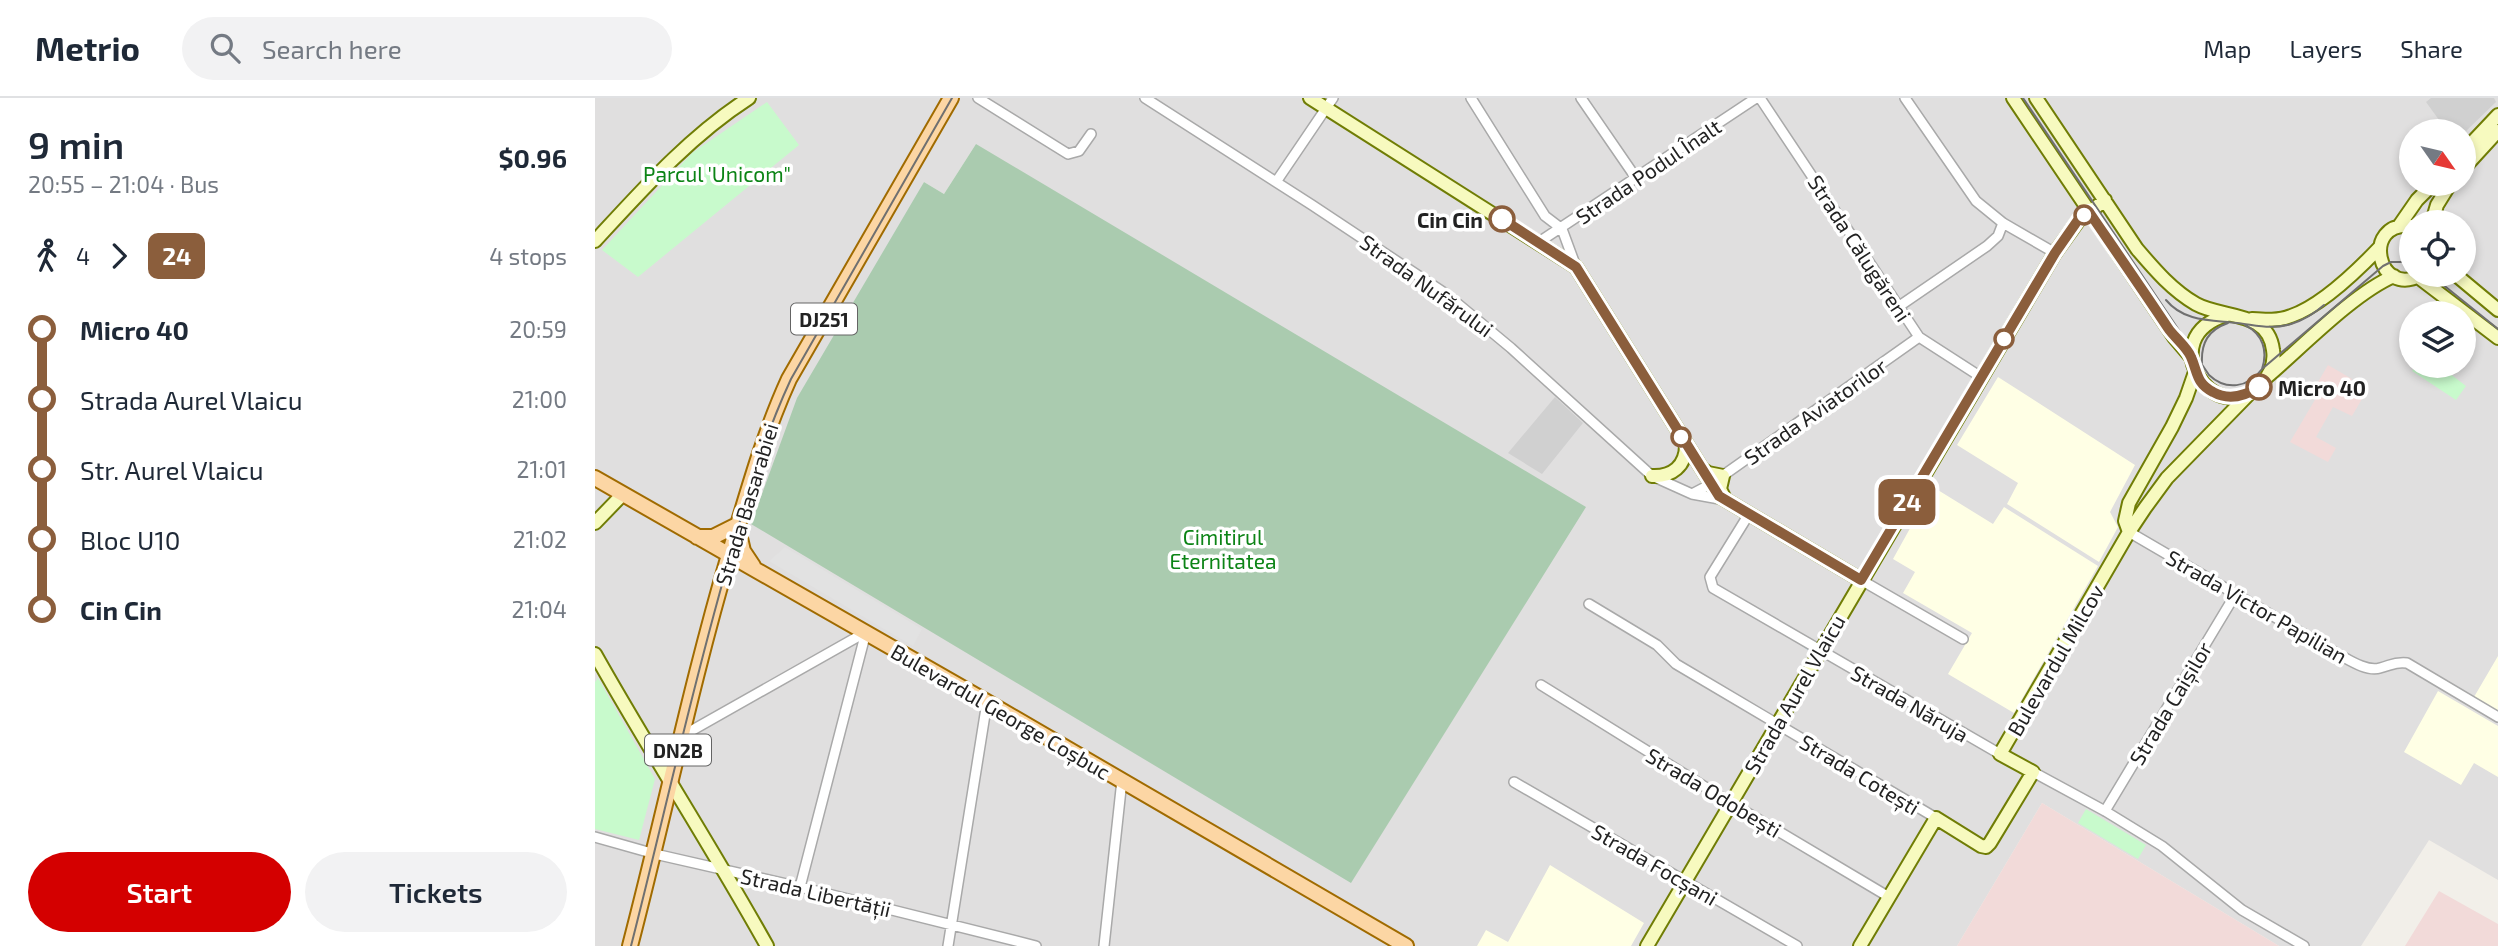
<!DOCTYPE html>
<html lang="en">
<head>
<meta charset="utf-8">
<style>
	:root { --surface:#fff; --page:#f2f2f3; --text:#1f2937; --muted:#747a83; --line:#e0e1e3; --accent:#d40000 }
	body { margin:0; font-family:"Exo 2",sans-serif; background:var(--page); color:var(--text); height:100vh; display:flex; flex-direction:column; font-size:26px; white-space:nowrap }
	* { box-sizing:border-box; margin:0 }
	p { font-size:23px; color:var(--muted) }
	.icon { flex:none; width:38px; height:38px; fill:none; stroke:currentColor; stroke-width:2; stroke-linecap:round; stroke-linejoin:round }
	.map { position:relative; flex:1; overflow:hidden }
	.panel { display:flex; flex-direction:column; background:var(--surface); width:595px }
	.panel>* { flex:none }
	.badge { padding:0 14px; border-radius:10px; font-size:24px; line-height:46px }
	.needle { width:46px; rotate:124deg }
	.fabs { position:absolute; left:1804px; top:21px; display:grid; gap:14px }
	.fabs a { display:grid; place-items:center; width:77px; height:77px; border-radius:50%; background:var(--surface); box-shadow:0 4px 10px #0003; font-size:35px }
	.map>.badge { position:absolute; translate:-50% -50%; box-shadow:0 0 0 4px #fff }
	.legs { display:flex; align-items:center; gap:10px; height:77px; padding:0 28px; font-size:23px }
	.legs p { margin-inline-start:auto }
	.overview { display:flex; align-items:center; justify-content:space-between; height:119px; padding:0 28px }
	h1 { font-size:38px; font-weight:600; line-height:52px }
	.button { display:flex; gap:14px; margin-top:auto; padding:14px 28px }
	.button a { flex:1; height:80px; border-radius:42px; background:var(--accent); color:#fff; font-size:28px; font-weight:600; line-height:80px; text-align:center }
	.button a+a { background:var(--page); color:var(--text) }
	ul { padding:0 28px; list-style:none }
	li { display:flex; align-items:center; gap:24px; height:70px; font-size:26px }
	li i { display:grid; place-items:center; width:10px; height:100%; margin:0 9px; background:currentColor }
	li i::after { content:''; width:18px; height:18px; margin:-9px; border:5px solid; border-radius:50%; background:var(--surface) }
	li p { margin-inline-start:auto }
	li:first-child i { background:linear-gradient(#0000 50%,currentColor 0) }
	li:last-child i { background:linear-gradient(currentColor 50%,#0000 0) }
	header { display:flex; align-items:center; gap:42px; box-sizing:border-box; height:98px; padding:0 35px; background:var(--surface); border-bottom:2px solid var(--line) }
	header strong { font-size:33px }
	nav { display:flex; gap:38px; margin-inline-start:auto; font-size:24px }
	.search { width:490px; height:63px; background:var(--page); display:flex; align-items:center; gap:18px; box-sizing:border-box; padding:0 24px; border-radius:38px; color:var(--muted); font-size:26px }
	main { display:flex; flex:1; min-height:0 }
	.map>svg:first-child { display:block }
	.residential { fill:#e0dfdf; fill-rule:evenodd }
	.commercial { fill:#f2dad9 }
	.education { fill:#ffffe5 }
	.religious { fill:#d0d0d0 }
	.cemetery { fill:#aacbaf }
	.park { fill:#c8facc }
	.parking { fill:#e2e2e2 }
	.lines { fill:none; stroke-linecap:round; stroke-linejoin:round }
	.stream { stroke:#aad3df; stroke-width:2.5 }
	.street-casing { stroke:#a9a9a9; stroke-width:12 }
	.secondary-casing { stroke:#707d05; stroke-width:16 }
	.primary-casing { stroke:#a06b00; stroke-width:18 }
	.street { stroke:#fff; stroke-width:9 }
	.secondary { stroke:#f7fabf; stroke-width:12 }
	.primary { stroke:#fcd6a4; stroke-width:14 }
	.tram { stroke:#707070; stroke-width:2 }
	.line-1-casing { stroke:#fff; stroke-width:16 }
	.line-1 { stroke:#8b5e3c; stroke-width:10 }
	.stop-1-dot { fill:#fff; stroke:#8b5e3c; stroke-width:3.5 }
	.labels { text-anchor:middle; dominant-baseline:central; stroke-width:7; stroke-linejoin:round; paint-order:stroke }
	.shield { fill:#fff; stroke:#646464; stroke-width:2 }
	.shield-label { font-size:19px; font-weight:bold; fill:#222 }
	.street-label { font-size:21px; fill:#222; stroke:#fff }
	.park-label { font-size:21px; fill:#0c8416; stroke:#fff }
	.stop-label { font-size:21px; font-weight:bold; fill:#222; stroke:#fff; text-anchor:end }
</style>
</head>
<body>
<header>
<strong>Metrio</strong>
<div class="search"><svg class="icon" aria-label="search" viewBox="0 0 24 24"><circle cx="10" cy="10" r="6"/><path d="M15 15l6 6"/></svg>Search here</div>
<nav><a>Map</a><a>Layers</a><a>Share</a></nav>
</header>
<main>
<section class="panel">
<div class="overview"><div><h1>9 min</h1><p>20:55 – 21:04 · Bus</p></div><b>$0.96</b></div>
<div class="legs"><svg class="icon" aria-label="walk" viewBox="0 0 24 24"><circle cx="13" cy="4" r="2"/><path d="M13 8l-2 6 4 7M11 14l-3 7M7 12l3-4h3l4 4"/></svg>4<svg class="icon" aria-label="forward" viewBox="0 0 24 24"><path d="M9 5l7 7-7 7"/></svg><b class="badge" style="background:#8b5e3c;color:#fff">24</b><p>4 stops</p></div>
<ul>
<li><i style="color:#8b5e3c"></i><b>Micro 40</b><p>20:59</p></li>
<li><i style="color:#8b5e3c"></i><span>Strada Aurel Vlaicu</span><p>21:00</p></li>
<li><i style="color:#8b5e3c"></i><span>Str. Aurel Vlaicu</span><p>21:01</p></li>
<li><i style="color:#8b5e3c"></i><span>Bloc U10</span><p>21:02</p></li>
<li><i style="color:#8b5e3c"></i><b>Cin Cin</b><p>21:04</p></li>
</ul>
<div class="button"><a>Start</a><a>Tickets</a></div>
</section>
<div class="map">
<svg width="1903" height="848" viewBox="0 0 1903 848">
	<rect width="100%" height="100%" fill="#f2efe9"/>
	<path class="residential" d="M0 0H1903V782L1834 742 1766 848H1684L1447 705 1362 848H0ZM1816 33H1869V86H1816ZM381 46 156 426 329 84 349 96ZM1816 124H1869V177H1816ZM1816 215H1869V268H1816Z"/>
	<path class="commercial" d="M1733 267 1757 281 1755 285 1771 294 1757 318 1738 309 1721 339 1741 350 1733 364 1695 344 1721 300 1716 296Z
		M1447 705 1684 848H1362Z
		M1844 793 1903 826V848H1810Z"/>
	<path class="education" d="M1403 279 1540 367 1515 414 1523 429 1504 464 1412 406 1423 385 1362 347Z
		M1338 389 1398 426 1409 409 1503 468 1419 615 1353 576 1377 535 1308 495 1320 474 1298 461Z
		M1903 558V613L1879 599Z
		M1843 593 1903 628V679L1879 665 1866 687 1809 654Z
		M955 767 1049 825 1036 848H882L891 832 913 844Z"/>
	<path class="religious" d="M1836 0H1899L1901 4 1869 35 1852 33 1831 4Z
		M960 299 988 325 947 376 913 355Z"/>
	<path class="cemetery" d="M381 46 991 409 756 785 156 426 202 300 329 84 349 96Z"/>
	<path class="park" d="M172 4 204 47 43 179 7 152 97 55Z
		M1821 268H1845L1871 288 1861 302 1817 273Z
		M3 580 60 681 44 742 0 731V584Z
		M1491 711 1551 747 1543 761 1483 725Z"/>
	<path class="parking" d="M190 449 327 531 318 548 174 463Z"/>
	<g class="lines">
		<path class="stream" d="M1202 543 1219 555
			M1109 693 1130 707"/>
		<defs>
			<path id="street" d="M383 0 473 56 484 53 496 36
				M550 0 717 107 851 196 916 250 1057 378 1097 396 1130 402
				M876 0 950 118 967 131 981 169
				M986 0 1041 80
				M1165 0 1324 239 1386 279
				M1310 0 1381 103 1408 125 1460 155
				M681 84 738 0
				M944 144 1161 0
				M1303 209 1392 148 1403 138 1408 125
				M1097 396 1116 386 1324 239
				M1154 416 1115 479 1118 490 1405 656
				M1534 434 1743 556C1754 562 1772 574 1785 570 1797 567 1798 564 1812 565L1903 619
				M1266 482 1368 541
				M994 506 1062 547 1081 566 1341 720
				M946 587 1136 705 1294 799
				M87 638 271 534
				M1438 674 1510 713 1567 748 1647 812 1709 848
				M919 684 1202 848
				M1510 713 1640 497
				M0 739 60 756 205 789 441 848
				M205 789 271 534
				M353 848 392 604
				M509 848 527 682"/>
			<path id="secondary" d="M715 0 981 169 1124 398 1266 482
				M1418 0 1579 239 1596 259
				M1441 0 1542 151C1560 172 1577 192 1601 206 1628 221 1673 212 1678 252 1680 265 1675 277 1666 286 1620 335 1556 239 1632 217
				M1869 53 1903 17
				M1869 70 1903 33
				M1837 124 1842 107 1855 86
				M1804 128 1822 102 1838 86
				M1816 128C1766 123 1782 201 1826 177
				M0 143C48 91 95 38 154 0
				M1861 177 1903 212
				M1823 179 1903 240
				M1657 221C1670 222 1684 223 1696 218 1726 208 1763 172 1785 149
				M1673 278C1707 249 1759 195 1799 178
				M1107 371 1113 375 1128 378 1125 391 1129 399
				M1057 378C1077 379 1091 368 1091 347
				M0 425 28 396
				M1534 434 1530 423 1534 405 1577 329 1591 300 1600 274
				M0 556C55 654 117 749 172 848
				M1052 848 1460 155 1483 123 1510 102
				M1265 848 1341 720 1386 748 1391 749 1395 745 1438 674 1405 656 1534 434 1550 410 1572 380 1655 295"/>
			<path id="primary" d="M0 380 392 604 811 848
				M102 439H118L142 427 148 453 158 468
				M35 848C69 718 96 586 134 457 152 397 168 338 194 281L356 0"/>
		</defs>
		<use href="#street" class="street-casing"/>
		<use href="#secondary" class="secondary-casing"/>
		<use href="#primary" class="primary-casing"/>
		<use href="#street" class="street"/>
		<use href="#secondary" class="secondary"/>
		<use href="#primary" class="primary"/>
		<path class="tram" d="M1428 0 1614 277C1631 293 1653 290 1667 271L1788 168 1796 164H1816
			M1836 177 1903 231
			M1571 202C1589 224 1616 222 1642 225 1661 227 1677 232 1696 226 1709 222 1720 215 1729 207
			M1650 227C1668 236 1673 253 1667 271
			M1607 265C1606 245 1613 232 1633 225
			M36 848C69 719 97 589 134 462 151 400 169 339 196 281L357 0"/>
	</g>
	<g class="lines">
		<defs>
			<path id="line-1" d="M907 121 981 169 1124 398 1266 482 1460 155 1483 122 1494 114C1520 152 1547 191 1573 230 1579 239 1592 249 1596 259 1603 275 1601 285 1618 294 1634 303 1650 298 1664 289"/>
		</defs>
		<use href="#line-1" class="line-1-casing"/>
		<use href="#line-1" class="line-1"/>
	</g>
	<g class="stop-1-dot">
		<circle cx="1489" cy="117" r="9"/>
		<circle cx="907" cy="121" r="12"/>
		<circle cx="1409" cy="241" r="9"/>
		<circle cx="1664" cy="289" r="12"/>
		<circle cx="1086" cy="339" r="9"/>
	</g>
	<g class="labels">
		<g class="shield">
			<rect x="196" y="205.5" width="66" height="31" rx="5"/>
			<rect x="50" y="636.5" width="66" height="31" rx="5"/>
		</g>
		<g class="shield-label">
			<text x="229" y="221">DJ251</text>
			<text x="83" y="652">DN2B</text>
		</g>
		<g class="street-label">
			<text transform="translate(1053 73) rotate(-34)">Strada Podul Înalt</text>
			<text transform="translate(1265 150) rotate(57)">Strada Călugăreni</text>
			<text transform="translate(832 187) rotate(36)">Strada Nufărului</text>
			<text transform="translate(1220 313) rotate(-35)">Strada Aviatorilor</text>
			<text transform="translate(151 406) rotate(-73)">Strada Basarabiei</text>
			<text transform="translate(1662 508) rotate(30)">Strada Victor Papilian</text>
			<text transform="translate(1460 562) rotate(-60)">Bulevardul Milcov</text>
			<text transform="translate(1199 596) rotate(-60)">Strada Aurel Vlaicu</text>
			<text transform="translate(1315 605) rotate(30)">Strada Năruja</text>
			<text transform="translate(1575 605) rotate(-59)">Strada Caișilor</text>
			<text transform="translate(406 613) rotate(30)">Bulevardul George Coșbuc</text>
			<text transform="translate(1265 676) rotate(31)">Strada Cotești</text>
			<text transform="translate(1119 694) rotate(31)">Strada Odobești</text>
			<text transform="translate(1060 766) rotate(30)">Strada Focșani</text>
			<text transform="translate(221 794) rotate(13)">Strada Libertății</text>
		</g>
		<g class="park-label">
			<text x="122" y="75">Parcul 'Unicom"</text>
			<text x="628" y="438">Cimitirul<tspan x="628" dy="24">Eternitatea</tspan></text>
		</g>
		<g class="stop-label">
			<text x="888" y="121">Cin Cin</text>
			<text x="1683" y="289" text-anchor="start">Micro 40</text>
		</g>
	</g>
</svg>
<div class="fabs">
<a><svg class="needle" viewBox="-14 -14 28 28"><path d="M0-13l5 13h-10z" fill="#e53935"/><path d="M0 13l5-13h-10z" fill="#747a83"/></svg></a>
<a><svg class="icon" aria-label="locate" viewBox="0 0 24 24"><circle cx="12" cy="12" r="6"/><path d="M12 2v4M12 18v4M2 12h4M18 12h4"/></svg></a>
<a><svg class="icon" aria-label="layers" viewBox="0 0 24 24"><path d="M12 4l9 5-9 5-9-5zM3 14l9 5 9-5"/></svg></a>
</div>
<b class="badge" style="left:1312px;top:404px;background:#8b5e3c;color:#fff">24</b>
</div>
</main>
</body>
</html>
